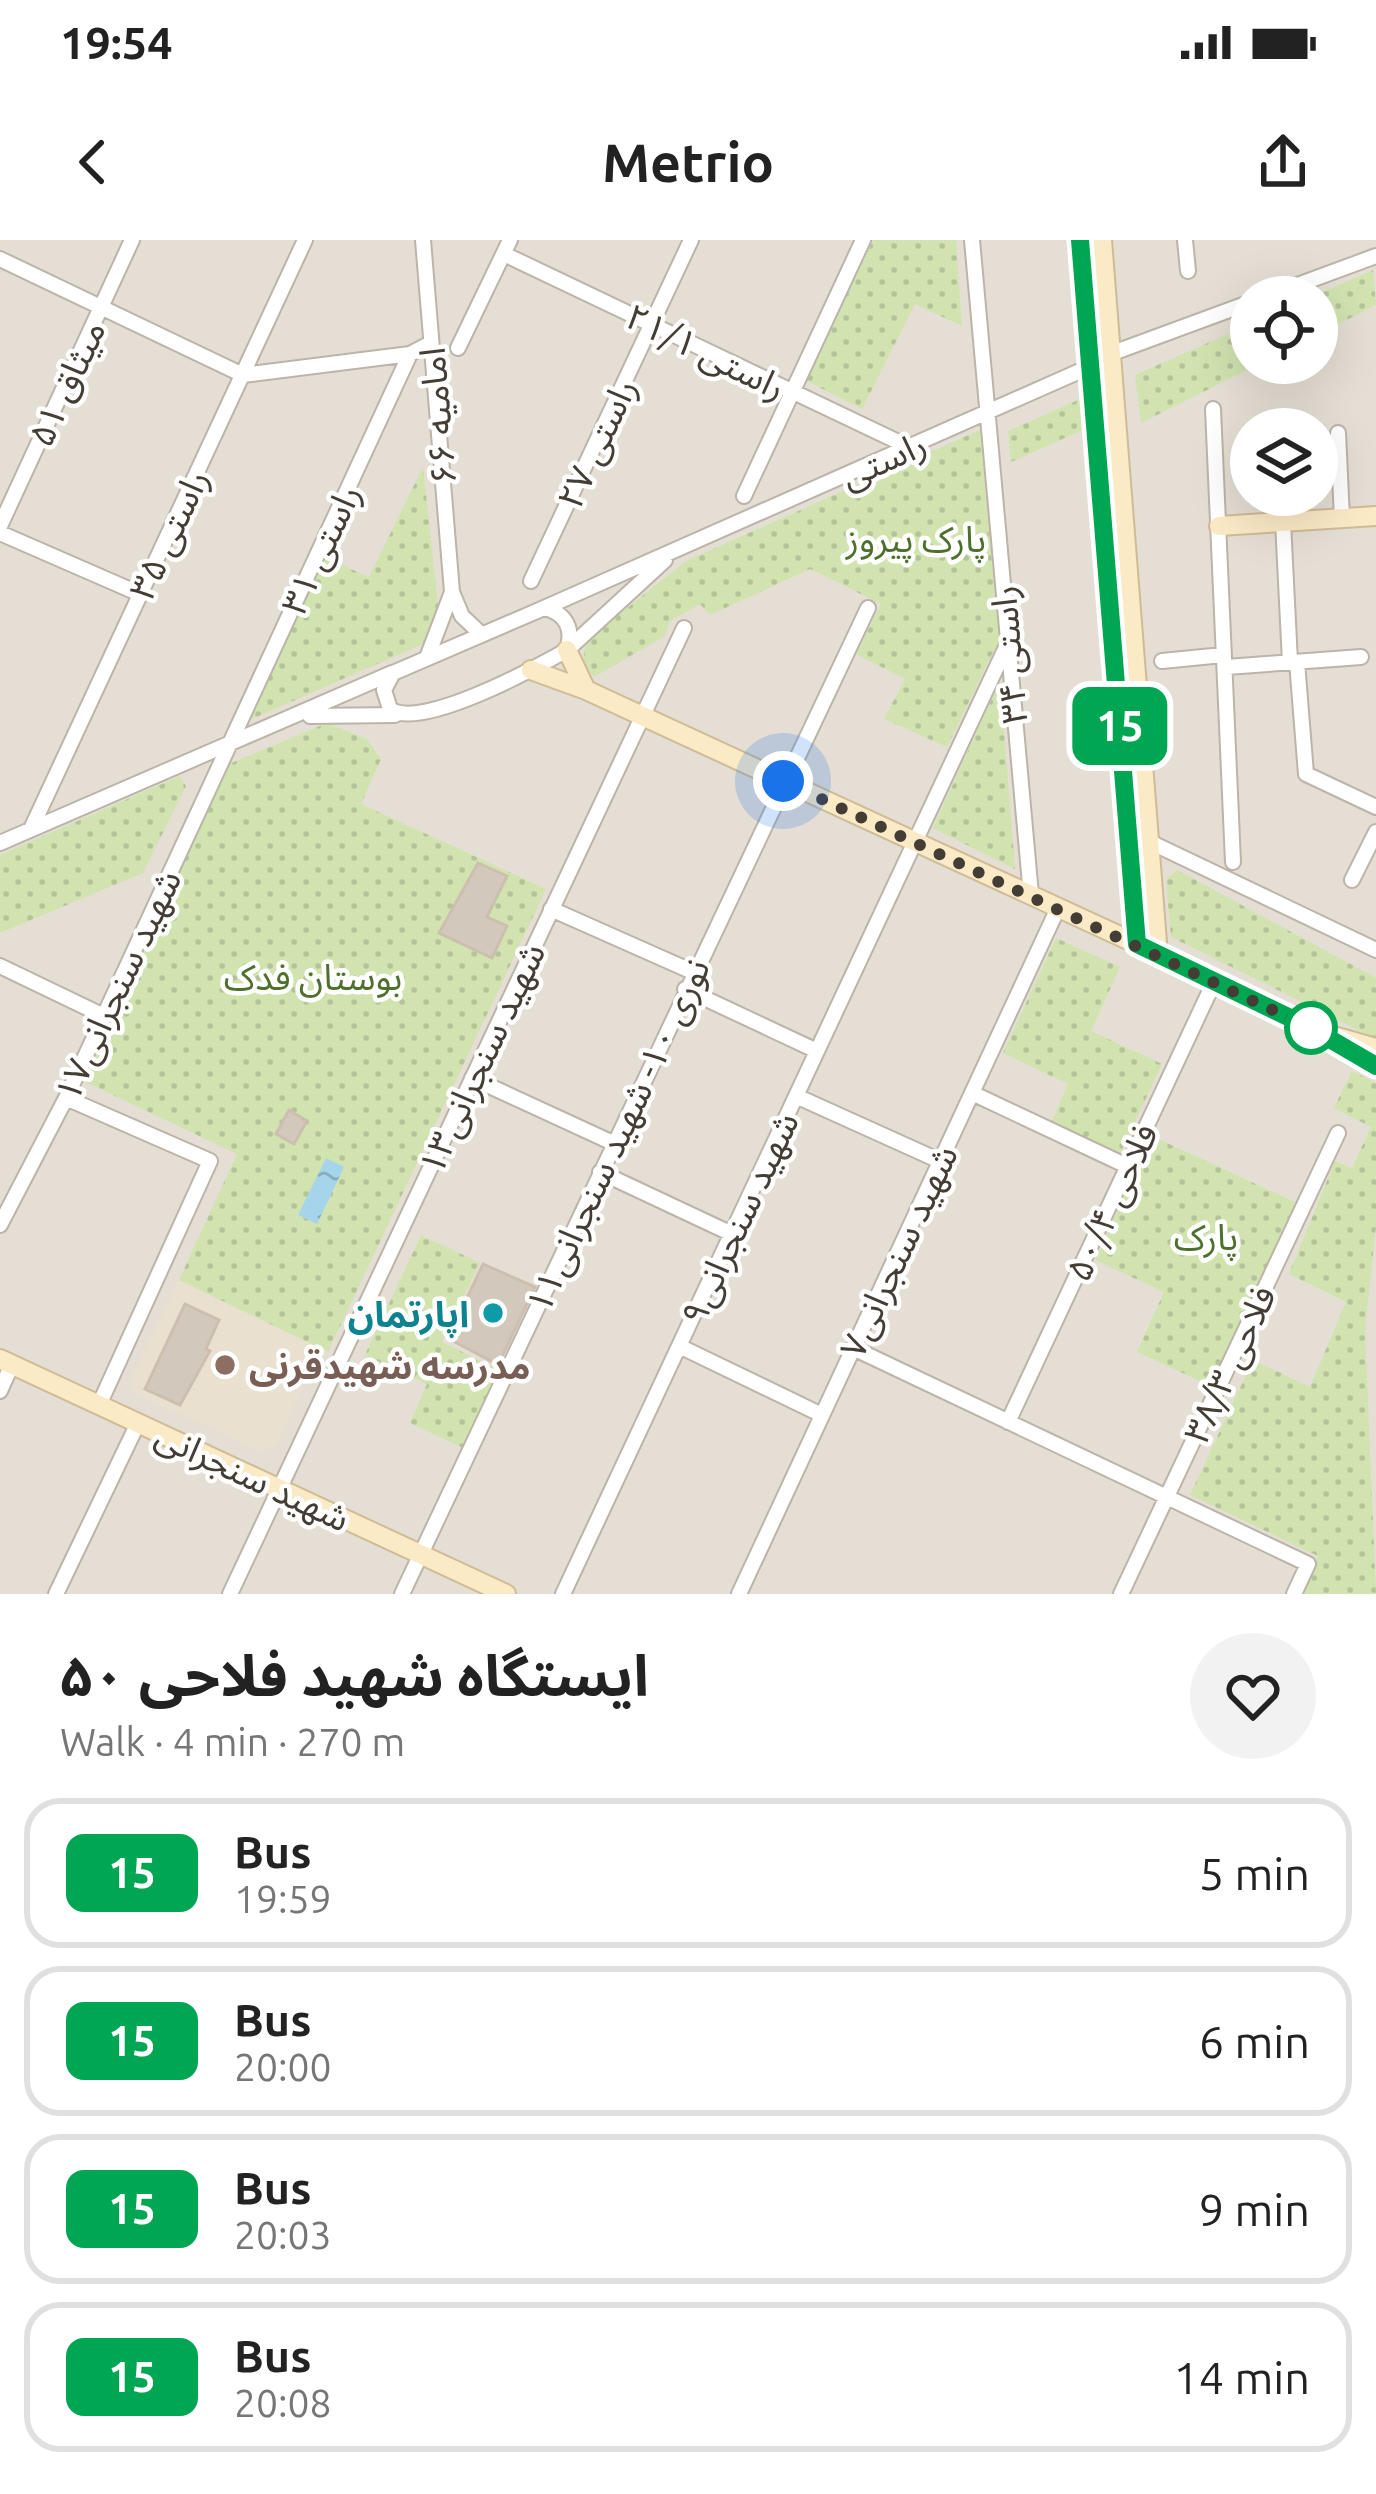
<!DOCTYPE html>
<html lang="en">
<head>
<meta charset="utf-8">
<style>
	:root { --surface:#fff; --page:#f2f2f2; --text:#222; --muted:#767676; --line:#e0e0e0 }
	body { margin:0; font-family:Ubuntu,"Noto Sans Arabic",sans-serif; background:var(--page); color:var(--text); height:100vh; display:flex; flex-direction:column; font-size:45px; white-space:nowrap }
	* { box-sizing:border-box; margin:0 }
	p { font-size:39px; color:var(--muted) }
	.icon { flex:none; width:66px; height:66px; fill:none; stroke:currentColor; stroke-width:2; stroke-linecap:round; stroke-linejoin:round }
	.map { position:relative; height:1354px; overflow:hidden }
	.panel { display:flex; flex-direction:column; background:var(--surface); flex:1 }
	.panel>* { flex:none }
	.badge { padding:0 24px; border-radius:18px; font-size:42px; line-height:78px }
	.fabs { position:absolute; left:1230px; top:36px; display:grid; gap:24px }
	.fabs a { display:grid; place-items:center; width:108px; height:108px; border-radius:50%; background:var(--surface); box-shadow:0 12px 48px #0002; font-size:60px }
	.you { position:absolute; width:60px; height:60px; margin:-30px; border:9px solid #fff; border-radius:50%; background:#1a73e8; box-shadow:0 0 0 18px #1a73e833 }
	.map>.badge { position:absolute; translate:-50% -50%; box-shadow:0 0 0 6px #fff }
	.round { display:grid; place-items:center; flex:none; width:126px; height:126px; border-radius:63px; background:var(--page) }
	.overview { display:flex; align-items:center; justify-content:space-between; height:204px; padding:0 60px }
	h1 { font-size:57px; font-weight:700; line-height:90px }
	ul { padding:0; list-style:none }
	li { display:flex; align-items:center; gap:36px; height:150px; margin:0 24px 18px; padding:0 36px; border:6px solid var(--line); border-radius:36px }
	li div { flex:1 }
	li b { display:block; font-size:45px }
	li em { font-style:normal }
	li .badge { min-width:132px; font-weight:700; text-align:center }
	.status { display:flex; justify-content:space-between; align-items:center; height:84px; padding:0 60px; background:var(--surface); direction:ltr }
	.status svg { height:33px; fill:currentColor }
	header { display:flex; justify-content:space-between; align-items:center; height:156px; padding:0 60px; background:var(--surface); font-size:54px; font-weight:700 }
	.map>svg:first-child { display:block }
	.residential { fill:#e5ded4; fill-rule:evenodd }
	.education { fill:#eae0d0 }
	.park { fill:url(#park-dots) }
	.water { fill:url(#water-ripples) }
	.building { fill:#d2c8bc; stroke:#cdbfaf; stroke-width:3 }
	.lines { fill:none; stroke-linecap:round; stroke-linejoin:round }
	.street-casing { stroke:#bcb4a9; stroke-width:18 }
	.secondary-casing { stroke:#cfbc97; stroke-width:22 }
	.street { stroke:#fff; stroke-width:14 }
	.secondary { stroke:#fbeac6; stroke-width:18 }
	.line-casing { stroke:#fff; stroke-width:27 }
	.line { stroke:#00a651; stroke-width:18 }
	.walk { stroke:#443d35; stroke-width:12; stroke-dasharray:0 21.6 }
	.stop-dot { fill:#fff; stroke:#00a651; stroke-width:6 }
	.culture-dot { fill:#0f9aa8; stroke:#fff; stroke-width:4.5 }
	.education-dot { fill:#8d6e63; stroke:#fff; stroke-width:4.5 }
	.labels { text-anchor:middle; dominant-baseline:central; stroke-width:9; stroke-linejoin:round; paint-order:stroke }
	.street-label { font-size:36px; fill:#443d35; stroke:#fff }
	.park-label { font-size:36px; fill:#4d712d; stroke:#fff }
	.culture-label { font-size:36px; font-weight:bold; fill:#0d838f; stroke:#fff; text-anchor:end }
	.education-label { font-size:36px; font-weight:bold; fill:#785e54; stroke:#fff; text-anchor:start }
</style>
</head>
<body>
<div class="status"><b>19:54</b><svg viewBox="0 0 49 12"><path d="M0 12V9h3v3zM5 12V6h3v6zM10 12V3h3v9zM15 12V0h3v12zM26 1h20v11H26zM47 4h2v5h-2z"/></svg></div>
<header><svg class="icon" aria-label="back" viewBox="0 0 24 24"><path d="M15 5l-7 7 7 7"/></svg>Metrio<svg class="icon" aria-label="share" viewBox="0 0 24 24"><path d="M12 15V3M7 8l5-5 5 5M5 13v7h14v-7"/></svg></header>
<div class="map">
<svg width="1376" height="1354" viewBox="0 0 1376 1354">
	<defs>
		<pattern id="park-dots" width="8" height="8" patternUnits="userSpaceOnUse" patternTransform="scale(3)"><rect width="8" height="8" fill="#d1e4b0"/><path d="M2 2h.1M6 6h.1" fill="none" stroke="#b5c498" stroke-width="1.8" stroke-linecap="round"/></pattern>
		<pattern id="water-ripples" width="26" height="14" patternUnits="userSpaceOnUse" patternTransform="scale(3)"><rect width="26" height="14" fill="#a5d4eb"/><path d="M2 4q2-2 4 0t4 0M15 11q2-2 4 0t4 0" fill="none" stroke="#88adbf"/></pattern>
	</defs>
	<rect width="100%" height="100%" fill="#f2ede6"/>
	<path class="residential" d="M0 0H1376V1354H0ZM1251 57H1317V123H1251ZM1251 189H1317V255H1251Z"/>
	<path class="education" d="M179 1040 320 1108 276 1205 261 1211 135 1153 130 1141Z"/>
	<path class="park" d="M873 0H956L962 86 915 64 862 169 807 141Z
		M1373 30 1376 65 1317 95V57H1312Z
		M1251 84V123H1261L1141 183 1135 135Z
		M1094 153V185L1011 222 1008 191Z
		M980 190 999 400 947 507 884 479 905 439 856 414 881 364 810 329 710 375 700 364 670 381 665 396 594 437 583 422 586 401 686 321Z
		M423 227 438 365 423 404 236 486 317 314 369 337Z
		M1000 441 1015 629 933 588Z
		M327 483 367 499 381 519 361 564 546 649 328 1112 179 1040 237 914 77 838 217 529Z
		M180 536 186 546 143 633 0 693V615Z
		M1177 630 1376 738V799L1171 697 1166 640Z
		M1056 698 1120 727 1091 791 1162 824 1119 916 1050 885 1068 844 1003 813Z
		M1352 831 1376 843V987L1365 1089 1376 1354H1301L1318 1316 1190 1255 1253 1120 1310 1147 1346 1062 1289 1034 1335 921 1352 928 1371 887 1334 868Z
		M1152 896 1297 963 1213 1147 1137 1112 1164 1052 1095 1020Z
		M421 995 480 1023 442 1102 507 1134 469 1211 410 1183 427 1144 365 1115Z"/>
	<path class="water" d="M326 918 344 927 317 984 298 975Z"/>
	<path class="building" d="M478 623 507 636 487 677 507 686 492 718 439 693Z
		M289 870 307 881 294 904 276 894Z
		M483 1024 535 1047 498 1125 448 1098Z
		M185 1064 219 1080 206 1109 210 1111 180 1165 145 1149Z"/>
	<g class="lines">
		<defs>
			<path id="street" d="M423 0 452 352 462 376 480 393
				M972 0 1031 655
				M1185 0 1188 31
				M504 14 909 207
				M0 19 243 135 410 114 431 103
				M1265 57 1376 16
				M458 108 510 0
				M1110 114 1251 62
				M1213 169 1233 622
				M1338 193 1342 278
				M744 256 863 0
				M1283 282 1290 422
				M0 286 132 0
				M0 293 140 354
				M531 341 691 0
				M544 368 1089 127
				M544 368C566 373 574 389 567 410 535 428 420 491 390 469L384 450 393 433Z
				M567 410 665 320
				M428 415 452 352
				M1162 421 1223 415
				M1297 422 1306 534 1376 567
				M1227 427 1361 417
				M310 476 395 475
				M31 589 305 0
				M1129 592 1376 710
				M0 603 392 433
				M1352 640 1376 592
				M551 669 693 732
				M0 726 104 776
				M685 749 817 811
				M472 838 613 903
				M972 853 1127 926
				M796 856 940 921
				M66 858 210 921 99 1165
				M600 932 732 994
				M0 985 66 858 410 114
				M679 1106 822 1175
				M853 1108 1308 1324 1294 1354
				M0 1151 12 1124
				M1008 1182 1214 742
				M56 1354 138 1183
				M230 1354 684 388
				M402 1354 868 368
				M563 1354 1007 405
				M739 1354 1058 668
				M1121 1354 1338 893"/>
			<path id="secondary" d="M1080 0 1137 704
				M1102 0 1158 715
				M1219 286 1376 276
				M567 410 586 450
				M531 430 586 450 1137 704 1311 788 1376 826
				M1323 793 1376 808
				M0 1119 506 1354"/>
		</defs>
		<use href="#street" class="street-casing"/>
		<use href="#secondary" class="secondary-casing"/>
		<use href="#street" class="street"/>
		<use href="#secondary" class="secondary"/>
	</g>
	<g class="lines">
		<defs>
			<path id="line" d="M1080 0 1137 704 1311 788 1376 826"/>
		</defs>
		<use href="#line" class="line-casing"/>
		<use href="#line" class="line"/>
		<path class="walk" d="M783 541 1311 788"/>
	</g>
	<circle class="stop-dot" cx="1311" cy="788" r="24"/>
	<circle class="culture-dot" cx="493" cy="1073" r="12"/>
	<circle class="education-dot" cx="225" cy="1125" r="12"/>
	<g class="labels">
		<g class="street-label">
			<text transform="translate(706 111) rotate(26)">راستی ۲۱/۱</text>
			<text transform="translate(66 143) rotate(-65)">میثاق ۵۱</text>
			<text transform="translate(437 176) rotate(-95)">امامیه ۶۶</text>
			<text transform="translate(596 203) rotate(-65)">راستی ۲۷</text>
			<text transform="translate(883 219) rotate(-24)">راستی</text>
			<text transform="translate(168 294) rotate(-65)">راستی ۳۵</text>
			<text transform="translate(320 309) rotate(-65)">راستی ۳۱</text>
			<text transform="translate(1008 415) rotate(-95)">راستی ۳۴</text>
			<text transform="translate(117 745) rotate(-65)">شهید سنجرانی۱۷</text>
			<text transform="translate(481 818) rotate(-65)">شهید سنجرانی۱۳</text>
			<text transform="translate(617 895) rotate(-65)">نوری ۱۰- شهید سنجرانی۱۱</text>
			<text transform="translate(1111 962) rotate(-65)">فلاحی ۵۰/۴</text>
			<text transform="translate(739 978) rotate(-65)">شهید سنجرانی۹</text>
			<text transform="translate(898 1011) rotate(-65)">شهید سنجرانی۷</text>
			<text transform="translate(1229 1124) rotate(-65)">فلاحی ۳۸/۳</text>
			<text transform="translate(253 1236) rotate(25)">شهید سنجرانی</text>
		</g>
		<g class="park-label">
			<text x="916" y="298">پارک پیروز</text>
			<text x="313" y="736">بوستان فدک</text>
			<text x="1206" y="996">پارک</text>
		</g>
		<g class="culture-label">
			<text x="469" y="1073">اپارتمان</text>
		</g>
		<g class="education-label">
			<text x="249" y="1125">مدرسه شهیدقرنی</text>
		</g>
	</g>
</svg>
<div class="fabs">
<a><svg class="icon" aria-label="locate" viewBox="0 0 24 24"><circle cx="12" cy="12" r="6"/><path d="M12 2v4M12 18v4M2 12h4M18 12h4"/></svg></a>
<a><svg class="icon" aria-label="layers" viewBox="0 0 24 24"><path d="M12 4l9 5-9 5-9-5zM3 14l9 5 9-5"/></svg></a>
</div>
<div class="you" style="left:783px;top:541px"></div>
<b class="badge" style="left:1120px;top:486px;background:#00a651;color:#fff">15</b>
</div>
<section class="panel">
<div class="overview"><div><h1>ایستگاه شهید فلاحی ۵۰</h1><p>Walk · 4 min · 270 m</p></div><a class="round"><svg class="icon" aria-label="heart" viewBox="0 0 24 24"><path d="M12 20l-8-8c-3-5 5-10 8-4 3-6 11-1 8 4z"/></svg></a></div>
<ul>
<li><span class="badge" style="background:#00a651;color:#fff">15</span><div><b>Bus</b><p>19:59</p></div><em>5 min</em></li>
<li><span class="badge" style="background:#00a651;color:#fff">15</span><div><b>Bus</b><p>20:00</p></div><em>6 min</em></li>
<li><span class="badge" style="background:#00a651;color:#fff">15</span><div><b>Bus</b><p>20:03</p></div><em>9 min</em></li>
<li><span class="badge" style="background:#00a651;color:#fff">15</span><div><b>Bus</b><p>20:08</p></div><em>14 min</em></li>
</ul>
</section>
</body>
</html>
